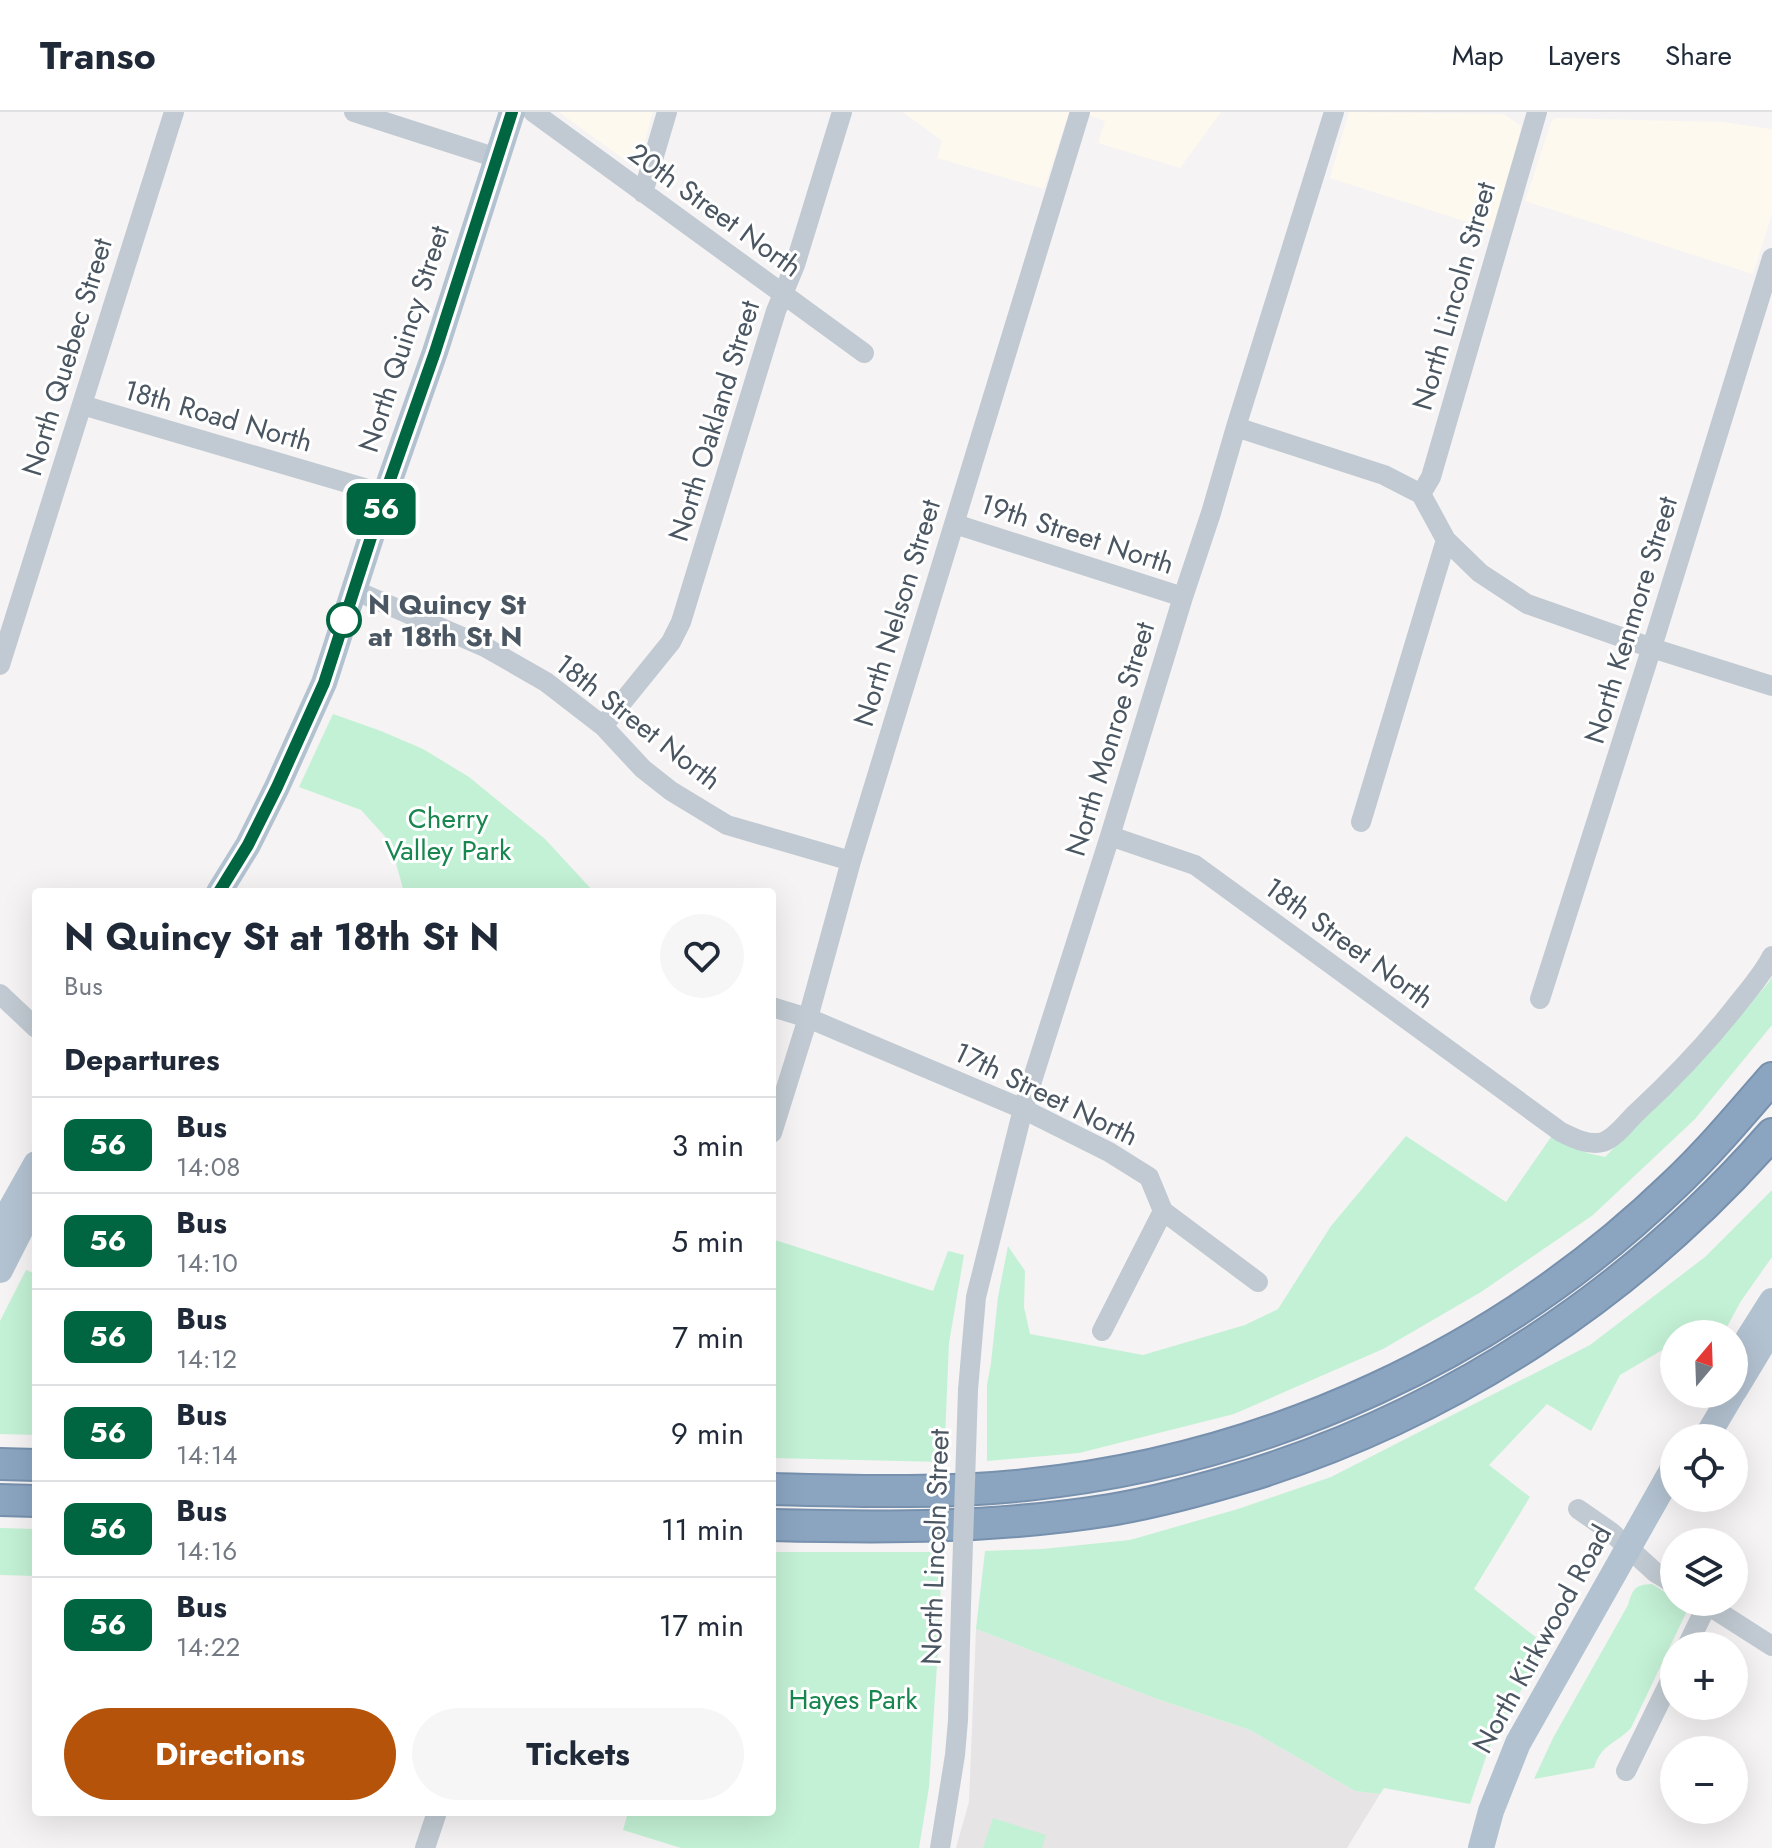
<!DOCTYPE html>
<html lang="en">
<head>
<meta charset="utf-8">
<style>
	:root { --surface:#fff; --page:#f6f6f7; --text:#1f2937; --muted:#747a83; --line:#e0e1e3; --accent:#b45309 }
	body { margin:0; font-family:Jost,sans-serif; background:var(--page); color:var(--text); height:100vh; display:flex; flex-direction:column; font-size:30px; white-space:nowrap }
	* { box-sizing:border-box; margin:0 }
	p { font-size:26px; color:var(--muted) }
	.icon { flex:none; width:44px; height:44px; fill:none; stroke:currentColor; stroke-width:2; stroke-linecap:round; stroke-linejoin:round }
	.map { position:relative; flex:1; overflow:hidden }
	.panel { position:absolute; left:32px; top:776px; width:744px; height:928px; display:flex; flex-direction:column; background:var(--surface); border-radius:8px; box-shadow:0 8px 32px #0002 }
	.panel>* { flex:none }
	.badge { padding:0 16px; border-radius:12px; font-size:28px; line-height:52px }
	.needle { width:52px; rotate:19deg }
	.fabs { position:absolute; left:1660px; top:1208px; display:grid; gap:16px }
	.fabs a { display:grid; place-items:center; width:88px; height:88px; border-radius:50%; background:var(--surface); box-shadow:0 8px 32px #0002; font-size:40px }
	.map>.badge { position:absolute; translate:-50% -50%; box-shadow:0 0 0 4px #fff }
	h2 { padding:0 32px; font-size:30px; line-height:72px }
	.round { display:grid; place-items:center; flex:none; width:84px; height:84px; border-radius:42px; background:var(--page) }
	.headline { display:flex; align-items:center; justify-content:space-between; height:136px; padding:0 32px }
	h1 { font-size:38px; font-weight:700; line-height:60px }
	.action { display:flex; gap:16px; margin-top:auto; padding:16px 32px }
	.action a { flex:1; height:92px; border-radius:48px; background:var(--accent); color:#fff; font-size:32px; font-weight:700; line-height:92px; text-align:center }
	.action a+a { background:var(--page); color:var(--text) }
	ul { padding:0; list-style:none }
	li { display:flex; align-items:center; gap:24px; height:96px; padding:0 32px; border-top:2px solid var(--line) }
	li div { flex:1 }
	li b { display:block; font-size:30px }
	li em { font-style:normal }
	li .badge { min-width:88px; font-weight:700; text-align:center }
	header { display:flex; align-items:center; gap:48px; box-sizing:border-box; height:112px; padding:0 40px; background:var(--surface); border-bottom:2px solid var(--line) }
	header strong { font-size:38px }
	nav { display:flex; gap:44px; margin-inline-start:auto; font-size:28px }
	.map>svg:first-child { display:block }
	.commercial { fill:#fdf9ef }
	.education { fill:#e6e4e5 }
	.green { fill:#c3f1d5 }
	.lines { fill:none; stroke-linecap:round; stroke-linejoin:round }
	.highway-casing { stroke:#7690ad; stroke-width:34 }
	.minor { stroke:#c1cad2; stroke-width:20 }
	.major { stroke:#b3c2d1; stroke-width:26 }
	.highway { stroke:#8ba5c1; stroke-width:30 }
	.minor-bridge { stroke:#c1cad2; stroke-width:20 }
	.line-casing { stroke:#fff; stroke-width:18 }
	.line { stroke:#006641; stroke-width:12 }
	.stop-dot { fill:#fff; stroke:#006641; stroke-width:4 }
	.labels { text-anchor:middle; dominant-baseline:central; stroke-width:6; stroke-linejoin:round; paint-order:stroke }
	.street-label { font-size:28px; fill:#4a5661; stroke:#fff }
	.stop-label { font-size:28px; font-weight:bold; fill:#4a5661; stroke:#fff; text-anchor:start }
	.park-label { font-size:28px; fill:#17864f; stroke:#fff }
</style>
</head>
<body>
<header>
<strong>Transo</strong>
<nav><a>Map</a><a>Layers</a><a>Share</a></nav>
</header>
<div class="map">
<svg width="1772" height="1736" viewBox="0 0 1772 1736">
	<rect width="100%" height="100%" fill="#f5f3f3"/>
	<path class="commercial" d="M559 0H653L637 57Z
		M903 0H1069L1044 77 937 46 942 29Z
		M1089 0H1221L1180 56 1098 31 1105 9 1088 3Z
		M1349 0 1504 2 1521 14 1518 30 1492 118 1330 66Z
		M1557 6 1722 10 1772 17V102L1753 162 1525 89 1552 8Z"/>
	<path class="education" d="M976 1517 1157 1587 1250 1618 1355 1679 1380 1682 1347 1736H956L969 1690Z"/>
	<path class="green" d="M333 602 381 619 423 637 469 665 545 727 594 780H404L390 730 361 698 299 675Z
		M1772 864V913L1695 1007 1593 1103 1481 1180 1383 1237 1234 1302 1079 1341 987 1349V1273L991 1251 998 1185 1008 1134 1025 1159 1024 1195 1030 1222 1143 1243 1245 1213 1278 1197 1331 1114 1406 1024 1506 1090 1551 1025 1587 1041 1605 1045 1725 921 1769 870Z
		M1772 1078V1145L1741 1189 1723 1222H1674V1244L1664 1237 1620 1263 1591 1319 1547 1292 1489 1353 1530 1385 1474 1477 1546 1533 1489 1636 1470 1692 1384 1676 1380 1682 1355 1679 1250 1618 1157 1587 976 1517 985 1439 1042 1437 1130 1428 1238 1397 1331 1365 1590 1233 1705 1145Z
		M772 1127 933 1179 948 1139 964 1143 949 1231 944 1350 772 1346Z
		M26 1158 36 1162V1323L0 1322V1209Z
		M0 1416 36 1417V1464L0 1463Z
		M772 1440H941L940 1507 929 1675 919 1736H681L623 1718 628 1700H772Z
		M1652 1472 1674 1486V1490H1681L1685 1492 1686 1501 1631 1616C1616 1632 1601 1632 1594 1656L1534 1667 1553 1626 1628 1493C1633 1476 1635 1473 1652 1472Z
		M993 1706 1046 1723 1042 1736H983Z"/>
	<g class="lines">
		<defs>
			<path id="highway" d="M0 1352 36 1353
				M772 1377C857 1379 941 1382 1026 1373 1268 1348 1499 1242 1674 1073 1709 1040 1740 1003 1772 966
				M0 1388 36 1389
				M772 1413C886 1416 998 1416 1110 1398 1158 1390 1205 1377 1251 1363 1453 1300 1633 1181 1772 1022"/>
		</defs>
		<use href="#highway" class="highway-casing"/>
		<path class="minor" d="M354 0 497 46
			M533 0 864 241
			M643 81 667 0
			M82 293 385 382
			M1236 315 1384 363 1421 382 1446 428 1480 461 1527 492 1652 536 1772 574
			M1421 382 1431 365 1537 0
			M955 412 1183 485
			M354 478 485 535 546 570 603 614 643 657 671 679 727 713 851 749
			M0 553 174 0
			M603 614 671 530 681 510 776 199 795 153 842 0
			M1361 710 1446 428
			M1110 724 1195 753 1561 1020C1573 1026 1589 1034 1603 1030 1615 1026 1626 1011 1635 1002 1673 967 1709 929 1740 889 1752 874 1764 860 1772 844
			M0 882 36 916
			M1540 887 1657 519 1772 146
			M772 895 808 906 1023 997 1109 1040 1149 1065 1163 1099 1258 1170
			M772 1021 808 906 851 749 1080 0
			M1102 1219 1163 1099
			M968 1278 976 1185 1023 997 1110 724 1183 485 1211 401 1236 315 1334 0
			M1578 1397 1611 1420 1656 1461 1674 1472
			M1703 1490 1772 1534
			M1687 1534 1707 1493
			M1626 1659 1674 1561
			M425 1736 437 1700
			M940 1736 955 1643 958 1608 961 1493"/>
		<path class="major" d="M219 780 248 733 277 675 324 571 385 382 435 240 512 0
			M0 1116 36 1052
			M0 1158 36 1087
			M1748 1227 1772 1189
			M1734 1279 1772 1216
			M1706 1326 1732 1282
			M1481 1736 1491 1699 1518 1631 1674 1355"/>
		<use href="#highway" class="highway"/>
		<path class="minor-bridge" d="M961 1493 968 1278"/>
	</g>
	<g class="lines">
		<defs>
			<path id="line" d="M219 780 248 733 277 675 324 571 385 382 435 240 512 0"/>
		</defs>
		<use href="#line" class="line-casing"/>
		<use href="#line" class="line"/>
	</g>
	<circle class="stop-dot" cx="344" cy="508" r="16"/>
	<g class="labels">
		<g class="street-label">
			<text transform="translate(715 98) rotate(36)">20th Street North</text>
			<text transform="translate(1454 184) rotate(-74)">North Lincoln Street</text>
			<text transform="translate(404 227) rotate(-72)">North Quincy Street</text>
			<text transform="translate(67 245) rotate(-73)">North Quebec Street</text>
			<text transform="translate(218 304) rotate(16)">18th Road North</text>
			<text transform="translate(714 309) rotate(-73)">North Oakland Street</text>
			<text transform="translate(1077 422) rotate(18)">19th Street North</text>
			<text transform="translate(897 501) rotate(-73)">North Nelson Street</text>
			<text transform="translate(1631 508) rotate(-73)">North Kenmore Street</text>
			<text transform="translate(638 610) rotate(38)">18th Street North</text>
			<text transform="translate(1110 627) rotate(-73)">North Monroe Street</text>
			<text transform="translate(1349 831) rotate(36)">18th Street North</text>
			<text transform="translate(1046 982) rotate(26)">17th Street North</text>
			<text transform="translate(935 1435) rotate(-88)">North Lincoln Street</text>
			<text transform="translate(1542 1527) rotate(-61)">North Kirkwood Road</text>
		</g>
		<g class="stop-label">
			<text x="368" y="492">N Quincy St<tspan x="368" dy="32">at 18th St N</tspan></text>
		</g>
		<g class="park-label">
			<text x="448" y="706">Cherry<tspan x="448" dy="32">Valley Park</tspan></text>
			<text x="853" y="1587">Hayes Park</text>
		</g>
	</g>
</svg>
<div class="fabs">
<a><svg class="needle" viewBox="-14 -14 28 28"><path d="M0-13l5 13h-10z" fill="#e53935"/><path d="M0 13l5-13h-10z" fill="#747a83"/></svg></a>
<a><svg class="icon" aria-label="locate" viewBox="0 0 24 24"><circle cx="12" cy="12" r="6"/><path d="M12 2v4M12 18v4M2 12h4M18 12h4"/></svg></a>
<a><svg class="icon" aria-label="layers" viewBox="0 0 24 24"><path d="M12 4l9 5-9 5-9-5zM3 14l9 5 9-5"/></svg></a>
<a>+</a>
<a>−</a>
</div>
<b class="badge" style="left:381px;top:397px;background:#006641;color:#fff">56</b>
<section class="panel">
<div class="headline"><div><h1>N Quincy St at 18th St N</h1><p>Bus</p></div><a class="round"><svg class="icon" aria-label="heart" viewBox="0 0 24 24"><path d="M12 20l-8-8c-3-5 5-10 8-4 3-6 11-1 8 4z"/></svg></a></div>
<h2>Departures</h2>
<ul>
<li><span class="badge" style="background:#006641;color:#fff">56</span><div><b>Bus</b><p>14:08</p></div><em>3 min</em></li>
<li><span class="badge" style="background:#006641;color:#fff">56</span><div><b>Bus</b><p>14:10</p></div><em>5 min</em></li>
<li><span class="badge" style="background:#006641;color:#fff">56</span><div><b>Bus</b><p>14:12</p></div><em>7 min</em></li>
<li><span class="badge" style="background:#006641;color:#fff">56</span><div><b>Bus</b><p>14:14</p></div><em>9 min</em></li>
<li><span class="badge" style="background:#006641;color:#fff">56</span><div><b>Bus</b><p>14:16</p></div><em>11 min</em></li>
<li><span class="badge" style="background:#006641;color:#fff">56</span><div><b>Bus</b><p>14:22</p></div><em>17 min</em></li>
</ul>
<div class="action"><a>Directions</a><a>Tickets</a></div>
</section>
</div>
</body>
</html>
